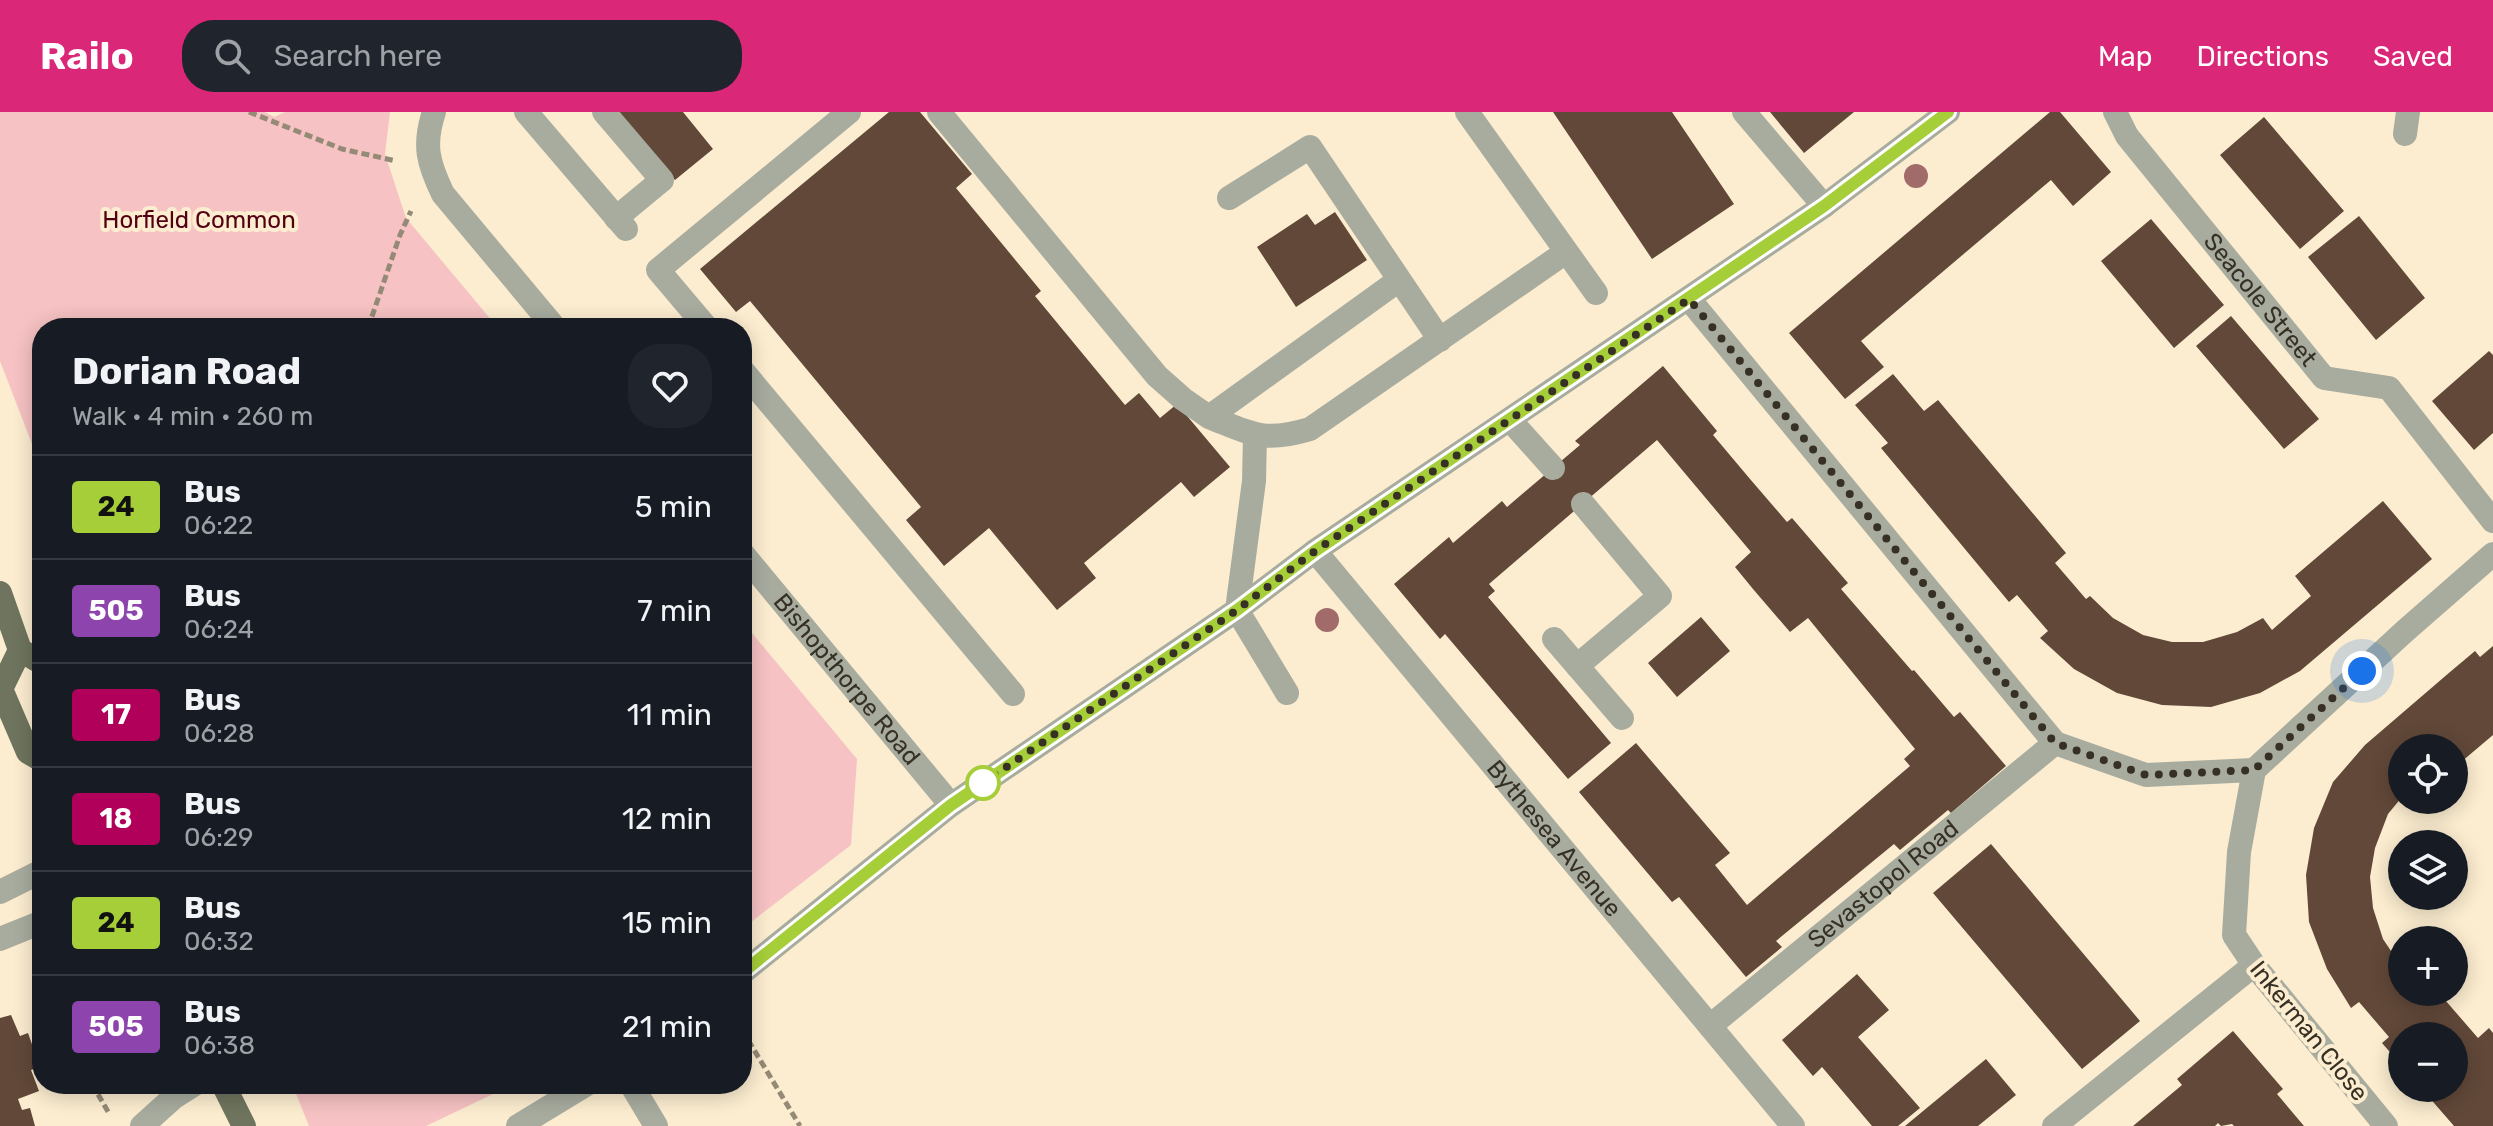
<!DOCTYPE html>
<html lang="en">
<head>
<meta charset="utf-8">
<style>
	:root { --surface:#171b24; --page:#20242c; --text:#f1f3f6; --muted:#9ea1a6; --line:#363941; --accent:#db2777 }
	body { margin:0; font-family:Rubik,sans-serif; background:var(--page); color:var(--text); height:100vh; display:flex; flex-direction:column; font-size:30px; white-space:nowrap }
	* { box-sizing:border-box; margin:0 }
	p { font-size:26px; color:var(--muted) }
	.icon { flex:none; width:44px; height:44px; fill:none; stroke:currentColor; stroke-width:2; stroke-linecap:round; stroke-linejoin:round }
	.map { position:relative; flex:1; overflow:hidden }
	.sheet { position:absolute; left:32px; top:206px; width:720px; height:776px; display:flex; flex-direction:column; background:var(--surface); border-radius:32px; box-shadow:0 4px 20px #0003 }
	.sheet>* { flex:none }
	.badge { padding:0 16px; border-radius:6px; font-size:28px; line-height:52px }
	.buttons { position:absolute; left:2388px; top:622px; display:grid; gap:16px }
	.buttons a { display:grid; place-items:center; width:80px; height:80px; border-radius:50%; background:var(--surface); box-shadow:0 4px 20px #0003; font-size:40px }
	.you { position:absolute; width:40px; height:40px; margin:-20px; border:6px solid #fff; border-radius:50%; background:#1a73e8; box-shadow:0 0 0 12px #1a73e833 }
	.map>.badge { position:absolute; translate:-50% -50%; box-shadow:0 0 0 4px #fff }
	.round { display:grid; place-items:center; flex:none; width:84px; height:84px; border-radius:32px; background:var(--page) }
	.head { display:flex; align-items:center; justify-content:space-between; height:136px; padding:0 40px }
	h1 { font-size:38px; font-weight:700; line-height:60px }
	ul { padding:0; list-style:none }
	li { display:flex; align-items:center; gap:24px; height:104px; padding:0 40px; border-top:2px solid var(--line) }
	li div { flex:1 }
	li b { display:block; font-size:30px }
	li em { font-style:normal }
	li .badge { min-width:88px; font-weight:700; text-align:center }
	header { display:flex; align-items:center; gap:48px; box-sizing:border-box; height:112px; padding:0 40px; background:var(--accent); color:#fff }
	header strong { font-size:38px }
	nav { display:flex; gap:44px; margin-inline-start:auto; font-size:28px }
	.search { width:560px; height:72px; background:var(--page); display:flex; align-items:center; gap:20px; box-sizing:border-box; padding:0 28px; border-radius:32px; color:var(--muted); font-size:30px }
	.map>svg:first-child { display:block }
	.green { fill:#f6c2c3 }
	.building { fill:#614839 }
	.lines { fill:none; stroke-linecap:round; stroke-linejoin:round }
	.path { stroke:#948a76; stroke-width:5; stroke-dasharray:8 4; stroke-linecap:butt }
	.lane { stroke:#a8ac9f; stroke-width:24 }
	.street { stroke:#a8ac9f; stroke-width:24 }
	.primary { stroke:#6e745d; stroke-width:24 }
	.tree { fill:#a06b68 }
	.line-casing { stroke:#fff; stroke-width:18 }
	.line { stroke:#a6ce39; stroke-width:12 }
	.walk { stroke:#363025; stroke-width:8; stroke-dasharray:0 14.4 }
	.stop-dot { fill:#fff; stroke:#a6ce39; stroke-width:4 }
	.labels { text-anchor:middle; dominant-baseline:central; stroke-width:8; stroke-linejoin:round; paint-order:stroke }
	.park-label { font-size:24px; fill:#540013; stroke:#fcedd0 }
	.street-label { font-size:24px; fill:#363025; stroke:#fcedd0 }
</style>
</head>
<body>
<header>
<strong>Railo</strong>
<div class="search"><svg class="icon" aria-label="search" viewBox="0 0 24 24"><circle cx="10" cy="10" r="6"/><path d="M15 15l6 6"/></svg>Search here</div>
<nav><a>Map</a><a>Directions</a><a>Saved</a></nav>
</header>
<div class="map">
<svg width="2493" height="1014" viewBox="0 0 2493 1014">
	<rect width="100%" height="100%" fill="#fcedd0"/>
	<path class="green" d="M0 0H265L274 5 285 0H390L385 42 406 106 498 216H42V358L0 249Z
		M742 509 857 647 851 733 742 817Z
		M292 972H514L426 1014H309Z"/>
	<path class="building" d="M618 0H683L713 37 675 68Z
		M889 0H920L972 62 956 76 1041 179 1035 184 1125 293 1139 281 1160 306 1177 292 1230 355 1194 385 1181 370 1084 451 1096 466 1057 498 989 416 944 454 906 408 921 395 750 189 736 200 700 157Z
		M1553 0H1672L1734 92 1652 147Z
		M1770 0H1854L1804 41Z
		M2050 0H2060L2111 60 2073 94 2051 68 1861 229 1884 255 1845 287 1789 221Z
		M2264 5 2344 99 2300 137 2220 43Z
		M1335 100 1367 148 1296 195 1257 135 1307 102 1315 113Z
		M2359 104 2425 186 2376 228 2308 145Z
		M2151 107 2224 193 2174 236 2101 149Z
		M2231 204 2319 307 2284 337 2196 234Z
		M2489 239 2493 243V321L2474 338 2432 289Z
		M1663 254 1717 319 1713 323 1750 367 1787 410 1792 406 1848 471 1841 477 1912 559 1914 558 1954 605 1960 600 2006 654 1951 701 1948 698 1900 738 1894 732 1776 829 1782 835 1746 865 1679 785 1672 790 1579 680 1636 631 1730 741 1715 753 1747 793 1910 654 1904 647 1915 637 1808 506 1790 520 1753 477 1735 455 1751 440 1657 328 1489 472 1495 479 1488 485 1611 631 1568 667 1445 522 1440 527 1394 472 1449 425 1453 431 1502 389 1507 395 1580 333 1575 329Z
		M1893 262 1924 299 1938 288 2066 441 2055 451 2086 487 2090 484 2113 506 2143 523 2172 530H2203L2237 520 2263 506 2272 518 2311 484 2295 464 2383 389 2432 447 2300 559 2260 581 2211 595 2162 593 2117 581 2074 557 2040 526 2048 519 2017 483 2009 490 1881 336 1888 331 1855 293Z
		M1701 505 1730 539 1677 585 1648 551Z
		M2493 534V623L2454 656V636H2402V685L2388 702 2375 736 2370 765 2373 796 2383 827 2401 854 2395 858 2402 866V880H2414L2425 893 2439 881 2478 926 2489 916 2493 921V1014H2454L2421 976H2454V924H2402V954L2382 931 2389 925 2359 890 2351 896 2327 857 2309 810 2306 763 2314 716 2333 670 2365 633 2450 560 2475 539 2480 545Z
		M1991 732 2140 909 2082 957 1933 781Z
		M1857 862 1889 898 1858 925 1920 996 1898 1014H1872L1822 955 1813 964 1782 928Z
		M11 903 20 924 28 921 40 955 31 958 39 979 18 987 22 998 30 996 35 1014H0V906Z
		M2233 919 2283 977 2277 982 2304 1014H2234L2232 1012 2221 1014 2218 1011 2215 1014H2133L2182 973 2177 967Z
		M1986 947 2016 983 1978 1014H1905Z"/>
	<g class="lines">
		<path class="path" d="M249 0 342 37 396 49
			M368 216 400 123 411 99
			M742 918 800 1014
			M92 972 110 1003"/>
		<path class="lane" d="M604 0 662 68 616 106
			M939 0 1157 264 1183 287 1209 305 1399 168
			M1467 0 1596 181
			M1744 0 1824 94
			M2405 22 2408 0
			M1229 86 1310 35 1440 228
			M707 216 658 158 849 0
			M742 258 1013 582
			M1209 305C1252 322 1263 331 1310 317L1566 140
			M1510 308 1553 356
			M1255 323 1254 369 1237 498 1287 581
			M1554 527 1622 606
			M1577 554 1660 484 1583 392
			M631 972 656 1014
			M142 1014 173 986 195 972"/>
		<g class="street">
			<path d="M434 0C423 33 428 51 443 82L555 216"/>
			<path d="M526 0 626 117"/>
			<path id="s1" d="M2115 0 2127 24 2324 266 2389 276 2493 409"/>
			<path d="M1689 187 2055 631 2146 663 2254 658"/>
			<path id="s2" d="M1315 439 1793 1014"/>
			<path id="s3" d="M742 441 951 693"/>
			<path d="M0 780 42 759"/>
			<path d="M0 827 42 810"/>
			<path d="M742 861 951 693 1237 498 1315 439 1824 94 1948 0"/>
			<path id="s4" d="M1710 914 2055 631"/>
			<path d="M518 1014 587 972"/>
			<path d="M2054 1014 2254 853"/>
			<path d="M2386 1014 2254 853 2234 823 2239 740 2254 658 2405 519 2493 442"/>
		</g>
		<path class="primary" d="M0 481 20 538 42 551
			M20 538 1 577 28 640 42 648
			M223 972 244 1014"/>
	</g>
	<g class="tree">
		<circle cx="1916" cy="64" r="12"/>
		<circle cx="1327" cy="508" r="12"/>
	</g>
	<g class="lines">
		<defs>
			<path id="line" d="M742 861 951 693 1237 498 1315 439 1824 94 1948 0"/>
		</defs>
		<use href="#line" class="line-casing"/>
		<use href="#line" class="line"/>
		<path class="walk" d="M983 671 1237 498 1315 439 1689 187 2055 631 2146 663 2254 658 2362 559"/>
	</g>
	<circle class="stop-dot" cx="983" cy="671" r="16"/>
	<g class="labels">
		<g class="park-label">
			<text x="199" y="108">Horfield Common</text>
		</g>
		<g class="street-label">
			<text stroke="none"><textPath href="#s1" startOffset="238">Seacole Street</textPath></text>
			<text stroke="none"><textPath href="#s3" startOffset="164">Bishopthorpe Road</textPath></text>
			<text stroke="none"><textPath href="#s2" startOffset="374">Bythesea Avenue</textPath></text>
			<text stroke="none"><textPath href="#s4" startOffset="224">Sevastopol Road</textPath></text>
			<text transform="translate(2309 919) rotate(51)">Inkerman Close</text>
		</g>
	</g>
</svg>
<div class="buttons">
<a><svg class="icon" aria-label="locate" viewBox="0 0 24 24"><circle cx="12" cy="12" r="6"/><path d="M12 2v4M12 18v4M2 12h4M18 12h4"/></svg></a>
<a><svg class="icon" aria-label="layers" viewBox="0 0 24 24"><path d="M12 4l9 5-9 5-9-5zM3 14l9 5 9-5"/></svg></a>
<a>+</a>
<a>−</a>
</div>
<div class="you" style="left:2362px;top:559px"></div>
<section class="sheet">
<div class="head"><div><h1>Dorian Road</h1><p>Walk · 4 min · 260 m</p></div><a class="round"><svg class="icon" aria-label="heart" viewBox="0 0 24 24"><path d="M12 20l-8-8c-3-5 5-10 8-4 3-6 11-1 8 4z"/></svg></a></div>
<ul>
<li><span class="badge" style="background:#a6ce39;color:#111">24</span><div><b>Bus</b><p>06:22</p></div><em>5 min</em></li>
<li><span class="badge" style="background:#8e44ad;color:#fff">505</span><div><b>Bus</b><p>06:24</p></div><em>7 min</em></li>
<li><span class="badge" style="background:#b10059;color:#fff">17</span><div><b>Bus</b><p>06:28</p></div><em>11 min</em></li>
<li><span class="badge" style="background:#b10059;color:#fff">18</span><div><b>Bus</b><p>06:29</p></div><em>12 min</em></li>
<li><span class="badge" style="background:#a6ce39;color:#111">24</span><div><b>Bus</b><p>06:32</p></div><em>15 min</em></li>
<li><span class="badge" style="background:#8e44ad;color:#fff">505</span><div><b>Bus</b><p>06:38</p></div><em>21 min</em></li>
</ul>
</section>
</div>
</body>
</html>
